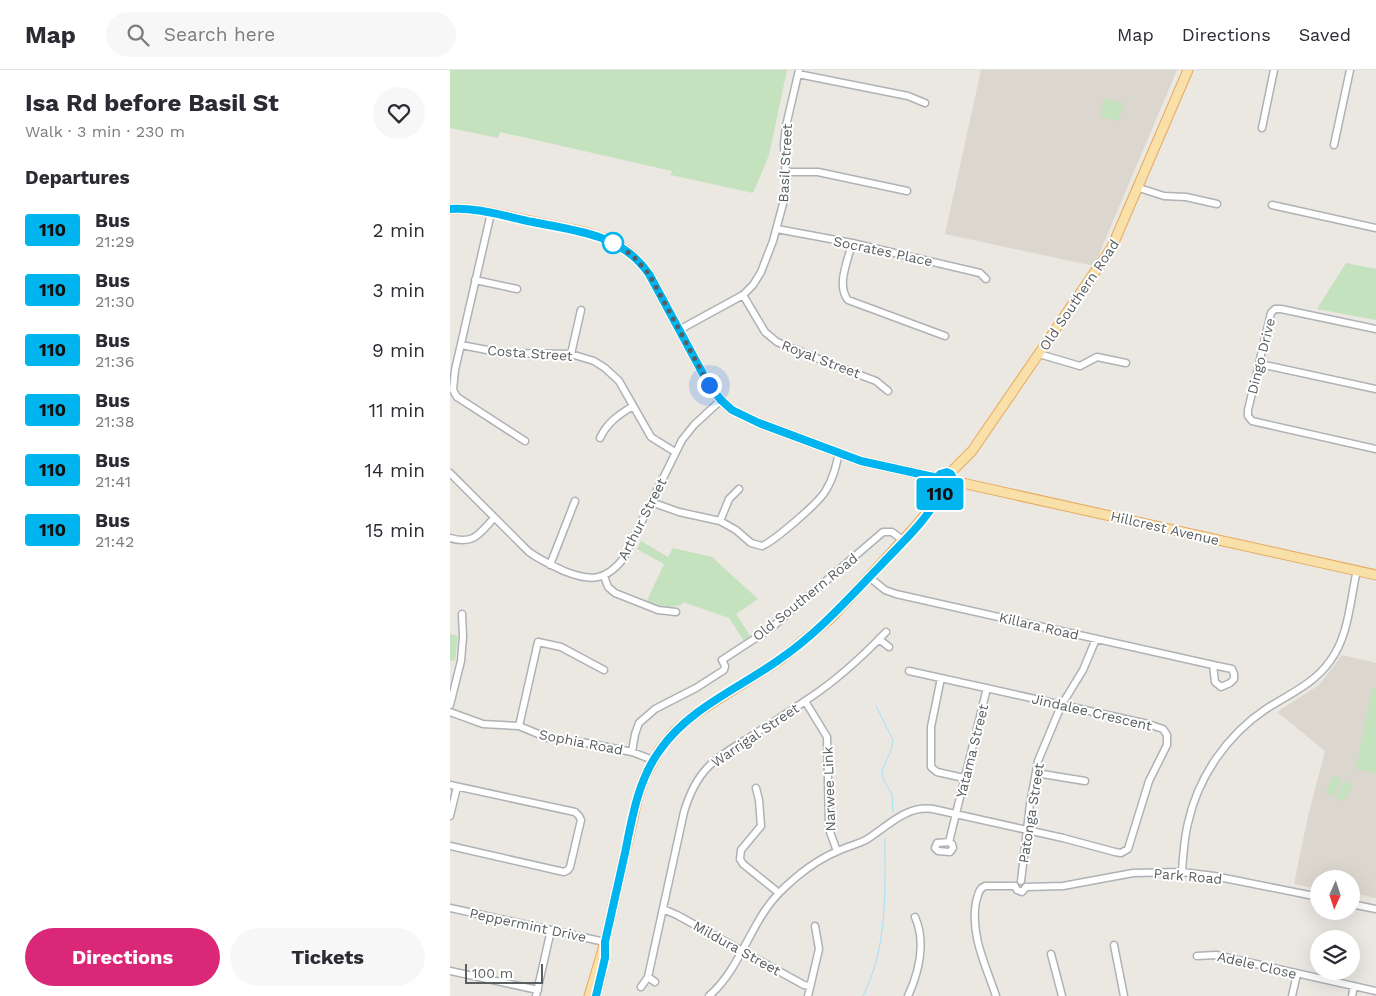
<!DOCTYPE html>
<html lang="en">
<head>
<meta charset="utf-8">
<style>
	:root { --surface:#fff; --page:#f7f7f7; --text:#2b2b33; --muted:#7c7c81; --line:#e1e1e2; --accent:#db2777 }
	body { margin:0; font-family:"Work Sans",sans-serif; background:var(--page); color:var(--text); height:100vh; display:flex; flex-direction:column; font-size:19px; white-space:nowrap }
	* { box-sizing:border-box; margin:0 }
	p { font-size:16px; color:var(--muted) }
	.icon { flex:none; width:28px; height:28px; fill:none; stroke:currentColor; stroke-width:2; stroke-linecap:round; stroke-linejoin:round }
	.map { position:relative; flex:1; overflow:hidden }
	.drawer { display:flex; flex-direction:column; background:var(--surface); width:450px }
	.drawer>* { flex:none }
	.badge { padding:0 10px; border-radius:4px; font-size:18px; line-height:32px }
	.needle { width:32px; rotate:183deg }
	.fabs { position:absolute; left:860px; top:800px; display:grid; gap:10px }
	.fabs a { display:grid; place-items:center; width:50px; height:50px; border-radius:50%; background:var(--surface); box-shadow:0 5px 20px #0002; font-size:25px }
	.scale { position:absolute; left:15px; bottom:12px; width:78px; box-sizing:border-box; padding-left:5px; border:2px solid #595e61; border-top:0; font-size:14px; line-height:18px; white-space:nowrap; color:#595e61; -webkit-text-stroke:4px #fff; paint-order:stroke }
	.you { position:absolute; width:25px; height:25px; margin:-12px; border:4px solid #fff; border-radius:50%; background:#1a73e8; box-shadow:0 0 0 8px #1a73e833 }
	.map>.badge { position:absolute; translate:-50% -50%; box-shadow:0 0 0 2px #fff }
	h2 { padding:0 25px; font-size:19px; line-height:45px }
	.round { display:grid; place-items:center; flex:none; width:52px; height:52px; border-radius:26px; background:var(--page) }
	.headline { display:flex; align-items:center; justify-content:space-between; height:85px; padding:0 25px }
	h1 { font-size:24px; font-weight:700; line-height:38px }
	.action { display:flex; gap:10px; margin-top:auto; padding:10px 25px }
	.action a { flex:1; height:58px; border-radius:30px; background:var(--accent); color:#fff; font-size:20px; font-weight:700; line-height:58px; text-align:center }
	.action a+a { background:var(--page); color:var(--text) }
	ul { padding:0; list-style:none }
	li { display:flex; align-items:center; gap:15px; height:60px; padding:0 25px }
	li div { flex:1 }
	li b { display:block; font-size:19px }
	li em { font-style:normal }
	li .badge { min-width:55px; font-weight:700; text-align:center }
	header { display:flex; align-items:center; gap:30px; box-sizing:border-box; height:70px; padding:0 25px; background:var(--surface); border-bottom:1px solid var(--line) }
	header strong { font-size:24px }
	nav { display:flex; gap:28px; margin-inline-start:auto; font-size:18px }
	.search { width:350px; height:45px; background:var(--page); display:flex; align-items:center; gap:12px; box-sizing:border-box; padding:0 18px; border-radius:28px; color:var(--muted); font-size:19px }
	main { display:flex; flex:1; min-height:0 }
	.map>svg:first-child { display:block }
	.education { fill:#dbd7cf }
	.green { fill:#c4e2be }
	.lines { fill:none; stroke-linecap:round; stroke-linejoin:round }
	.stream { stroke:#a3e2f9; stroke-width:1 }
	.minor-casing { stroke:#aeb2b6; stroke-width:9 }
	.major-casing { stroke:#e7aa5e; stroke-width:11 }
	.minor { stroke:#fff; stroke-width:6 }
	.major { stroke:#f9dfa8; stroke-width:9 }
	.line-casing { stroke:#fff; stroke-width:11 }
	.line { stroke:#00b5ef; stroke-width:8 }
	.walk { stroke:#595e61; stroke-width:5; stroke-dasharray:0 9 }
	.stop-dot { fill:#fff; stroke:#00b5ef; stroke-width:2.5 }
	.labels { text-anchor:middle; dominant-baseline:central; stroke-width:4; stroke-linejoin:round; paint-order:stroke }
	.street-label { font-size:14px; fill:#595e61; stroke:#fff }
</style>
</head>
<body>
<header>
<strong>Map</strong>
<div class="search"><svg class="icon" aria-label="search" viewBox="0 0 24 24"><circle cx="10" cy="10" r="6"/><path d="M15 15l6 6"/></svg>Search here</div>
<nav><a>Map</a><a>Directions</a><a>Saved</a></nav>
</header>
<main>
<section class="drawer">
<div class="headline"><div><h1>Isa Rd before Basil St</h1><p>Walk · 3 min · 230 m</p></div><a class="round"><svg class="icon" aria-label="heart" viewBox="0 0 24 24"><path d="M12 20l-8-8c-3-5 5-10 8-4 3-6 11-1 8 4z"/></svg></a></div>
<h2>Departures</h2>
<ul>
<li><span class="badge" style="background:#00b5ef;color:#111">110</span><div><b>Bus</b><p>21:29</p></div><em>2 min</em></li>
<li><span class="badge" style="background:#00b5ef;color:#111">110</span><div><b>Bus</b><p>21:30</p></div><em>3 min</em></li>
<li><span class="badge" style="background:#00b5ef;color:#111">110</span><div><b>Bus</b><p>21:36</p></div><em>9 min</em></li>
<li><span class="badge" style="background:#00b5ef;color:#111">110</span><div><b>Bus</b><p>21:38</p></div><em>11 min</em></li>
<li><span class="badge" style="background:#00b5ef;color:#111">110</span><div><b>Bus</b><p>21:41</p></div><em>14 min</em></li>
<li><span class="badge" style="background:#00b5ef;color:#111">110</span><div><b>Bus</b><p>21:42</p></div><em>15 min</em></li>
</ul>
<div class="action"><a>Directions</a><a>Tickets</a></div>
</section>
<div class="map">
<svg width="926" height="926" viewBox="0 0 926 926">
	<rect width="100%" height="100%" fill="#ebe7e1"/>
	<path class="education" d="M531 0H727L644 196 495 164Z
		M892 585 926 593V828L911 825 901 826V809H869V819L844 814 858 746 875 681 827 642 869 615Z"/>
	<path class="green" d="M0 0H337L319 85 303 123 221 105 222 101 50 62 48 68 0 58Z
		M654 29 673 33 669 51 650 47Z
		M896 193 926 199V250L867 239Z
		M191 471 218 487 223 478 262 487 308 529 286 544 301 567 294 571 279 548 233 532 231 535 211 539 196 533 214 494 187 479Z
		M0 564 8 566 5 591 0 590Z
		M922 618 926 619V703L906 699Z
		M884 705 892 709 884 726 875 722Z
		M894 711 903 715 894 732 886 728Z"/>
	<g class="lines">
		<path class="stream" d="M426 636 443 670 441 680 432 701 433 708 442 725 443 742
			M413 926C438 876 435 823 435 768"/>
		<defs>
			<path id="minor" d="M348 4 458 26 475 33
				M812 58 824 0
				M884 75 900 0
				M335 102H368L457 121
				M689 118 714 126 736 127 767 134
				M822 135 926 158
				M41 143 5 300 3 320 7 327 75 371
				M327 159 402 173 530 203 536 209
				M402 173C398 191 386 215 398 230L495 266
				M25 210 67 219
				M293 225 315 262 327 272 386 296 426 311 438 321
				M926 259 831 239H825L821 243 798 340V346L802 351 926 379
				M229 260 293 225 303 215 311 202 323 171 334 130 336 111 334 74 336 56 349 0
				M11 275 53 283 121 284 144 291 155 298 169 311 201 367 225 382
				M121 284 131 240
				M589 284 630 296 647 287 676 293
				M810 294 926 319
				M150 368C157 353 168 345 183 336
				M0 403 79 482C90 490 101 495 114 501 139 511 155 512 173 489L232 370 244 355 271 330
				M201 432 229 442 270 451 286 460 301 473 312 476C324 471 370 432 376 420 383 409 386 396 389 383
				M270 451 279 429 289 419
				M0 468C24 475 29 464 44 448
				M100 495 125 431
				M154 506 158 517 165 523 208 540 226 542
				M419 507 435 520 446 524 763 595 765 612 771 617 780 613 784 609V604L782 599 763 595
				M429 569 439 577
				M491 608 481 657V697L487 702 514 708
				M355 631 377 667 379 753 380 762 387 781
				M0 635 11 591 13 567 12 544
				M0 642 33 654 69 656 98 668 137 673 182 682 203 690
				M69 656 88 572 111 577 154 600
				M182 682 185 664 189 653 205 639 246 618 274 600 275 596 272 590 321 558 433 462H442L454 471
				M586 703 635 711
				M0 715 125 742 129 746 131 750 120 797 118 800 114 802 0 776
				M306 718 309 730 311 756 291 780 290 789 293 794 329 823
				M0 746 7 717
				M499 772 487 773 485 778 488 781 500 782 503 778 502 774 499 772 537 618
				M732 802C733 786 734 769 738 753 748 707 777 665 816 639 839 624 864 614 880 591 899 566 900 530 907 500
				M571 811 580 734 588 691 611 636 633 600 646 569
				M565 816 567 820 572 822 576 817
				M576 817 613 816 683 803 732 802 764 806 869 827
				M901 834 926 839
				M0 838 155 872
				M213 839 227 845 354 915 360 916
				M664 875 674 926
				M601 884 612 926
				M747 886 766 885 926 921
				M0 901 88 920
				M198 907 205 912
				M191 917 198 907 234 742C239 725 246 709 259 696 270 685 284 677 297 669 317 656 338 643 358 629 387 610 412 587 436 562
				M86 926 101 860
				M259 926C291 898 300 853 329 823 346 806 366 790 388 781 398 776 410 774 419 768 439 755 457 735 483 739L613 768 665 782 671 783 678 779 699 711 717 675V665L713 659 698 654 459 601
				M358 926 369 879 365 856
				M458 926C469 902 476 872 465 847
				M546 926C536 896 520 865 526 832 528 826 528 819 535 816H565
				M842 926 847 904
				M902 926 904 916"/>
			<path id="major" d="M0 139C26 137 54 146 80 151 108 157 139 160 165 174 179 181 190 191 199 204L259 315 271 330 282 340 309 353 411 391 488 408
				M500 403 522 381 662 177 738 0
				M503 411 926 505
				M139 926 155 872 187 730 195 706 210 679 225 661 245 644 331 589 381 548 465 457 485 433 493 416
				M146 926 152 902"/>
		</defs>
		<use href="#minor" class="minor-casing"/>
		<use href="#major" class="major-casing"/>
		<use href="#minor" class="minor"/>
		<use href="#major" class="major"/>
	</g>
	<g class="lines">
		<defs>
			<path id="line" d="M0 139C27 137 57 147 83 152 107 157 132 160 154 169 172 176 188 188 199 204L259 315 271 330 282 340 309 353 411 391 488 408 490 404 497 402 501 404 503 408 501 415 493 416C481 448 452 472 430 496 398 529 368 563 330 589 290 618 239 638 210 680 188 710 182 748 175 783 168 813 162 842 155 872V888L146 926"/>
		</defs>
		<use href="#line" class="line-casing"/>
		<use href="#line" class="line"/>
		<path class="walk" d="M163 173 182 185 199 204 259 315"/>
	</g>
	<circle class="stop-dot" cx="163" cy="173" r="10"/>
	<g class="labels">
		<g class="street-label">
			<text transform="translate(335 93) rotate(-87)">Basil Street</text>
			<text transform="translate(433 181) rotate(12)">Socrates Place</text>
			<text transform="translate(629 225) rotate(-56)">Old Southern Road</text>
			<text transform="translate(80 283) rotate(4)">Costa Street</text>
			<text transform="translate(811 286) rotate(-76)">Dingo Drive</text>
			<text transform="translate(371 289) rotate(21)">Royal Street</text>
			<text transform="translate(192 449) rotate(-63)">Arthur Street</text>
			<text transform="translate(715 458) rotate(13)">Hillcrest Avenue</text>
			<text transform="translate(355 527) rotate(-39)">Old Southern Road</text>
			<text transform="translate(589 556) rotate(13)">Killara Road</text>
			<text transform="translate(642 642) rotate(13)">Jindalee Crescent</text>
			<text transform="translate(305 665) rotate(-34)">Warrigal Street</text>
			<text transform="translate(131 672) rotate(11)">Sophia Road</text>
			<text transform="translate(522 681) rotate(-76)">Yatama Street</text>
			<text transform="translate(379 719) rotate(-92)">Narwee Link</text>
			<text transform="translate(581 743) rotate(-81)">Patonga Street</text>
			<text transform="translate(738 806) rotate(5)">Park Road</text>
			<text transform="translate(78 855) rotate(12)">Peppermint Drive</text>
			<text transform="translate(287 878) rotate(29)">Mildura Street</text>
			<text transform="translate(807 895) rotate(13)">Adele Close</text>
		</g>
	</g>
</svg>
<div class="fabs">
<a><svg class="needle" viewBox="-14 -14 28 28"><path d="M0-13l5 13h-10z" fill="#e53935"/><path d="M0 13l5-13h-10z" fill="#7c7c81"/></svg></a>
<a><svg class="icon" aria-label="layers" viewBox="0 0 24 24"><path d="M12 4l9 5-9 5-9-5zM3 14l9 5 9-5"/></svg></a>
</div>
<div class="scale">100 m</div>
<div class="you" style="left:259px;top:315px"></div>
<b class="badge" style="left:490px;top:424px;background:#00b5ef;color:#111">110</b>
</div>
</main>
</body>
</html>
